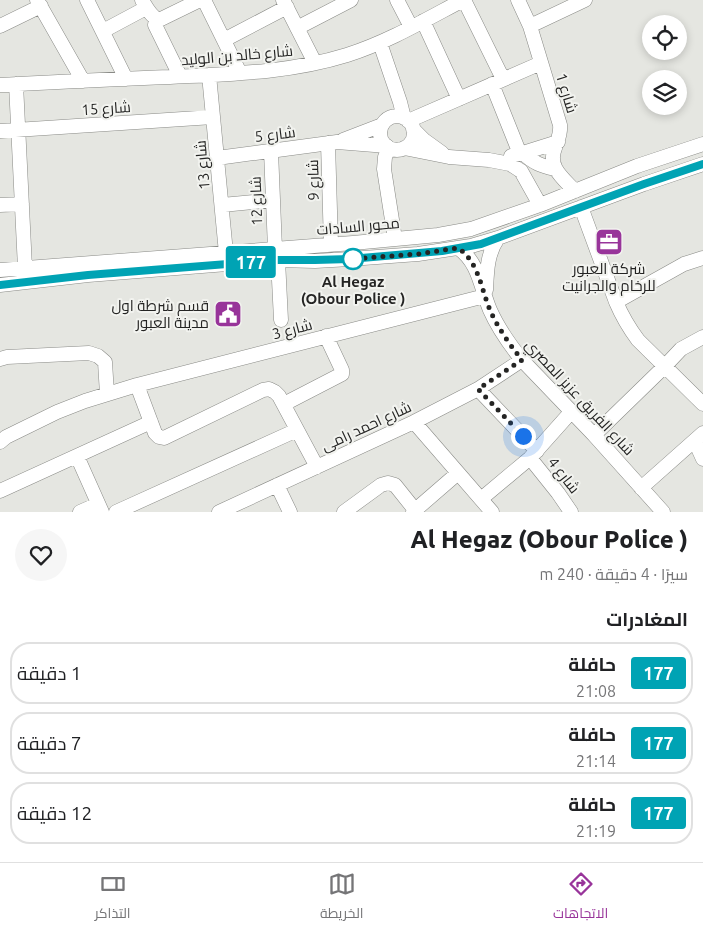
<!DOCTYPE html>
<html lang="ar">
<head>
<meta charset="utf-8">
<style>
	:root { --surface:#fff; --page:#f6f6f6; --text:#202124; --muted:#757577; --line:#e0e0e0; --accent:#98349a }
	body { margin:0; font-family:Ubuntu,Cairo,sans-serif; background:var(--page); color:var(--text); direction:rtl; height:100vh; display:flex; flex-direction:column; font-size:19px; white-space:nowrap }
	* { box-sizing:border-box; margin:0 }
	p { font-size:16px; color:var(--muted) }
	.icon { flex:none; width:28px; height:28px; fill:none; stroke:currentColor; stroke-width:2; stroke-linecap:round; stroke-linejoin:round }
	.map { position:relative; height:512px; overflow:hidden; direction:ltr }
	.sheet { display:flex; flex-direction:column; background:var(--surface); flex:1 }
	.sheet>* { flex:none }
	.badge { padding:0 10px; border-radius:4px; font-size:18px; line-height:32px }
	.controls { position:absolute; left:642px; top:15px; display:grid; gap:10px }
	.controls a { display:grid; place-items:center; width:45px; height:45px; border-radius:50%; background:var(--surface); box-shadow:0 2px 8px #0003; font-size:25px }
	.you { position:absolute; width:25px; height:25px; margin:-12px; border:4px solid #fff; border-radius:50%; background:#1a73e8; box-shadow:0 0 0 8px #1a73e833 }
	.map>.badge { position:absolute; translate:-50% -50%; box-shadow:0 0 0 2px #fff }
	h2 { padding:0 15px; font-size:19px; line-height:45px }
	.round { display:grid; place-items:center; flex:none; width:52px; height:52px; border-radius:26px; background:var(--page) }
	.head { display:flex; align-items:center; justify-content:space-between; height:85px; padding:0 15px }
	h1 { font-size:24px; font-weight:800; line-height:38px }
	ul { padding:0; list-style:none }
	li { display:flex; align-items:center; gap:15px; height:62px; margin:0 10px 8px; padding:0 5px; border:2px solid var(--line); border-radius:20px }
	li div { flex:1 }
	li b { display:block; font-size:19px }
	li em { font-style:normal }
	li .badge { min-width:55px; font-weight:700; text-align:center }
	.dock { display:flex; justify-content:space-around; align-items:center; height:70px; border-top:1px solid var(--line); background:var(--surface); font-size:14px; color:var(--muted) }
	.dock a { display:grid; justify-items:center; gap:2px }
	.dock .active { color:var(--accent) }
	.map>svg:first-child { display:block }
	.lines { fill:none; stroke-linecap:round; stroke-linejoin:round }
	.minor-casing { stroke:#898a86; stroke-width:15 }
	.minor { stroke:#fff; stroke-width:14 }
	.line-casing { stroke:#fff; stroke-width:11 }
	.line { stroke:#00a3b4; stroke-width:8 }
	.walk { stroke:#242423; stroke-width:5; stroke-dasharray:0 9 }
	.stop-dot { fill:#fff; stroke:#00a3b4; stroke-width:2.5 }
	.labels { text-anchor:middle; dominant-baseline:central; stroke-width:4; stroke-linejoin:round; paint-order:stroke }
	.street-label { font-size:15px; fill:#242423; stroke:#f2f3ef }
	.poi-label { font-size:15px; fill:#242423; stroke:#f2f3ef }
	.stop-label { font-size:15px; font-weight:bold; fill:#242423; stroke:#f2f3ef }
</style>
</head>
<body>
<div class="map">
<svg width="703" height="512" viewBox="0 0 703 512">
	<rect width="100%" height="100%" fill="#e5e6e1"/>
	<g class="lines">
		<defs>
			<path id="minor" d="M37 0 83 81
				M87 0 126 79
				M142 0C146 7 151 17 159 20L200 0
				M204 0 240 73
				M283 0 315 63
				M397 0 411 27
				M464 0 503 79
				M518 0 530 26 560 125C561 134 558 139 555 148 547 167 563 178 575 191
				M156 19 155 25 180 76
				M423 21 459 99
				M0 26 41 6
				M530 26 585 0
				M297 28 351 0
				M103 31 146 8
				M224 40 287 7
				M380 43 400 102 404 118
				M209 75 226 253
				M16 84 25 268
				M492 84 520 154
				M0 85C57 82 114 79 170 77 230 74 289 73 347 55 388 42 425 20 463 0
				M380 133a17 17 0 1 1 34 0a17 17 0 1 1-34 0Z
				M408 121 541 63
				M413 129 424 140 442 153
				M0 131 213 117
				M343 140 382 125
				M328 143 331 245
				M389 148 385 157 384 169 395 239
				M404 148 449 157 489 160 510 164 521 171 540 205
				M271 151 275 249
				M523 153C533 163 542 166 555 169
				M511 156 523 153 558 142
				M217 158 337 142 387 146
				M0 205 22 204
				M222 205 273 200
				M581 207 616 302C622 316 629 328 638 340L703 404
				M458 248C479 262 481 289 490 310 498 328 510 345 522 360L594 435 663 512
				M278 260 281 320
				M0 270 353 243 438 235 471 229 540 205 637 166 703 144
				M0 285 88 275 278 260 315 261 350 259 418 254 471 246 498 238 644 184 703 164
				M486 290C487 271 487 254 498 238
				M616 302 684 264 703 258
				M0 359 7 357 89 353 98 356 105 362 107 394
				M137 385 155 433 159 437 164 438 263 390 269 389 275 392 279 396 317 467
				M478 389 537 451
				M284 404 342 374V370L326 336
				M414 422 492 512
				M594 435 665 366 681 349 703 337
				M696 439 698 448 703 459
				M0 442 6 437 57 412 85 401 137 385 485 296
				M77 456 102 512
				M530 458 558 493 571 512
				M277 485 290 512
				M641 488 703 433
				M0 491 151 422
				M481 499 530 458 571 412
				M80 512 98 504
				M116 512 297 430
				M219 512 414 422 478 389 522 360
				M344 512 381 485 388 483 395 485 415 510
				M413 512 458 473"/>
		</defs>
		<use href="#minor" class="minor-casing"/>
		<use href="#minor" class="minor"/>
	</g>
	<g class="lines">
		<defs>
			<path id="line" d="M0 285 88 275 278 260H315L350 259 442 251 481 244 644 184 703 164"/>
		</defs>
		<use href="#line" class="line-casing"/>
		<use href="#line" class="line"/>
		<path class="walk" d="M353 259H350L418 254 458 248C479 262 481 289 490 310 498 328 510 345 522 360L478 389 523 436"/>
	</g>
	<defs>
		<symbol id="office-square" viewBox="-11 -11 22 22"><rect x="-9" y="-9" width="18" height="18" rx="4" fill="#98349a" stroke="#f2f3ef"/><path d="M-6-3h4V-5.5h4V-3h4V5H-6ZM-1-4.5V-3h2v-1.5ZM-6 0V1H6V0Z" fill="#fff"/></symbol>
		<symbol id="civic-square" viewBox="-11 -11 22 22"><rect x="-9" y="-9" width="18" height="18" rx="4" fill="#98349a" stroke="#f2f3ef"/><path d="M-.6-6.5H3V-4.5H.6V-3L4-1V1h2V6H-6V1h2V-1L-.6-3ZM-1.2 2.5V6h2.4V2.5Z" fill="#fff"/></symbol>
	</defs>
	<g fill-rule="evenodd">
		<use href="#office-square" x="593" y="226" width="32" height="32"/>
		<use href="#civic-square" x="212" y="298" width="32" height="32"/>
	</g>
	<circle class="stop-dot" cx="353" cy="259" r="10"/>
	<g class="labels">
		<g class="street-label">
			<text transform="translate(237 55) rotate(-5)">شارع خالد بن الوليد</text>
			<text transform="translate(567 93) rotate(73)">شارع 1</text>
			<text transform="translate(106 108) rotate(-4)">شارع 15</text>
			<text transform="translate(275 134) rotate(-7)">شارع 5</text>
			<text transform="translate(202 165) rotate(-95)">شارع 13</text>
			<text transform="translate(313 180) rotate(-91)">شارع 9</text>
			<text transform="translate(256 201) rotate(-92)">شارع 12</text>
			<text transform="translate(358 226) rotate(-5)">محور السادات</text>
			<text transform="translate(292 329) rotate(-15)">شارع 3</text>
			<text transform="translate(580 397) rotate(47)">شارع الفريق عزيز المصري</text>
			<text transform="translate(366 426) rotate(-25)">شارع احمد رامى</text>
			<text transform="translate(564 475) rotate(52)">شارع 4</text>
		</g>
		<g class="poi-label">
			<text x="609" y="268">شركة العبور<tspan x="609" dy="17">للرخام والجرانيت</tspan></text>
			<text x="209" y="305" text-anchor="end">قسم شرطة اول<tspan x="209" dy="17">مدينة العبور</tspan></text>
		</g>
		<g class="stop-label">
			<text x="353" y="281">Al Hegaz<tspan x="353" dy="17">(Obour Police )</tspan></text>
		</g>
	</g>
</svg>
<div class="controls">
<a><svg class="icon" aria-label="locate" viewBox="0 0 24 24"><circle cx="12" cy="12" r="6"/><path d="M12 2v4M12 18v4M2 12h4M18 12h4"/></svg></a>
<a><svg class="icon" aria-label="layers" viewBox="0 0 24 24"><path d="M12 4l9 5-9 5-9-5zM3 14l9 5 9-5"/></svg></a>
</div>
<div class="you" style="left:523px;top:436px"></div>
<b class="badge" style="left:251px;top:262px;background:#00a3b4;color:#fff">177</b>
</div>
<section class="sheet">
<div class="head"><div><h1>Al Hegaz (Obour Police )</h1><p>سيرًا · 4 دقيقة · 240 m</p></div><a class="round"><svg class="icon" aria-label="heart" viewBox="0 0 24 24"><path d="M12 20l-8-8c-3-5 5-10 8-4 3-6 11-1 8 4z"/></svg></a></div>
<h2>المغادرات</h2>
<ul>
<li><span class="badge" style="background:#00a3b4;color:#fff">177</span><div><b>حافلة</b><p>21:08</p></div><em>1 دقيقة</em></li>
<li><span class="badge" style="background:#00a3b4;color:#fff">177</span><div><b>حافلة</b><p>21:14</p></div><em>7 دقيقة</em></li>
<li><span class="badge" style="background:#00a3b4;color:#fff">177</span><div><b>حافلة</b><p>21:19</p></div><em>12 دقيقة</em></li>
</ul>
</section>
<nav class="dock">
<a class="active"><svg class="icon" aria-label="directions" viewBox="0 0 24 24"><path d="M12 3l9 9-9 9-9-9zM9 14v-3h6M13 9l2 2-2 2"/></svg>الاتجاهات</a>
<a><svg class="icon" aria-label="map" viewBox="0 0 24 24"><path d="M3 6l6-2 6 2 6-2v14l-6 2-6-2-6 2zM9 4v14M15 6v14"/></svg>الخريطة</a>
<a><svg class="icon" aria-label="tickets" viewBox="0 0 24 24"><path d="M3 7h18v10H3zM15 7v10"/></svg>التذاكر</a>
</nav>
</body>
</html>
